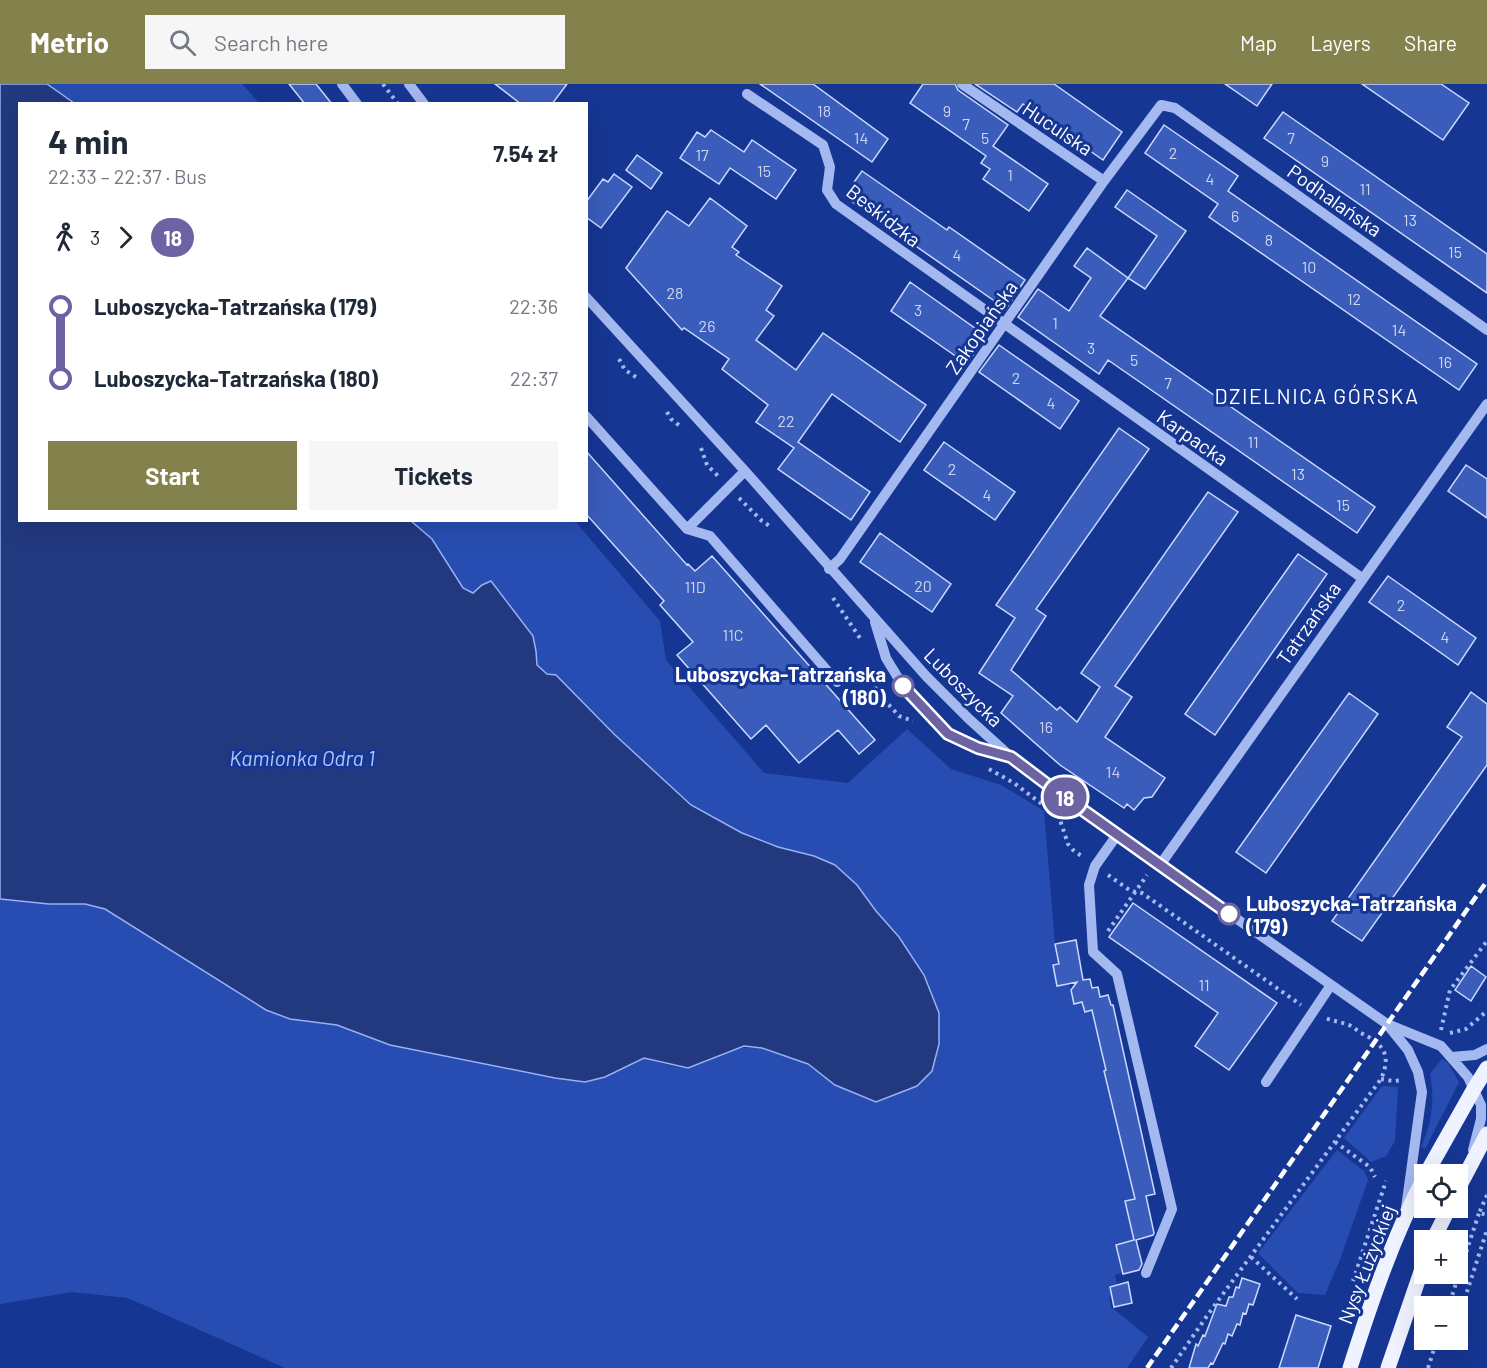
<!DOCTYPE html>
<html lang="en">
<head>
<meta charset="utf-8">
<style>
	:root { --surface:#fff; --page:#f6f6f7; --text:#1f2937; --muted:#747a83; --accent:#84824c }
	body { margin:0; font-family:Barlow,sans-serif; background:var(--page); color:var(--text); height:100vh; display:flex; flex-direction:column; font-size:22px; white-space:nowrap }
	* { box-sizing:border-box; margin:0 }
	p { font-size:20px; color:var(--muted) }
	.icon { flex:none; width:33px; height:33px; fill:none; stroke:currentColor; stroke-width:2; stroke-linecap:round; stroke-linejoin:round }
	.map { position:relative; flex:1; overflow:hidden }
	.side { position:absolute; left:18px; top:18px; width:570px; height:420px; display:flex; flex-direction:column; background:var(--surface); border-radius:0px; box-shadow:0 6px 24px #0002 }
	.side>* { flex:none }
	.badge { padding:0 12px; border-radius:20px; font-size:21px; line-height:39px }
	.controls { position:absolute; left:1414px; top:1080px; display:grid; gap:12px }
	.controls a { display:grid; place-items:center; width:54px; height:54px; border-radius:0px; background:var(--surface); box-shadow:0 6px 24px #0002; font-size:30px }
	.map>.badge { position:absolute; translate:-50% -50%; box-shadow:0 0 0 3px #fff }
	.legs { display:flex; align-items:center; gap:9px; height:66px; padding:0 30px; font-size:20px }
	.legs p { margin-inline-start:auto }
	.head { display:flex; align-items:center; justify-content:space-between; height:102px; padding:0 30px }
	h1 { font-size:33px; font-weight:700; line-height:45px }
	.primary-button { display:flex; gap:12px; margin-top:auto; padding:12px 30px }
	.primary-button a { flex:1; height:69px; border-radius:0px; background:var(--accent); color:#fff; font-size:24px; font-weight:700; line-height:69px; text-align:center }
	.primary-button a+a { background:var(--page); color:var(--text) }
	ul { padding:0 30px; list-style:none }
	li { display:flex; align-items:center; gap:21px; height:72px; font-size:22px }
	li i { display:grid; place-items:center; width:9px; height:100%; margin:0 8px; background:currentColor }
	li i::after { content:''; width:15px; height:15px; margin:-8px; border:4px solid; border-radius:50%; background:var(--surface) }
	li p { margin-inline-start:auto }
	li:first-child i { background:linear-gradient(#0000 50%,currentColor 0) }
	li:last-child i { background:linear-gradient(currentColor 50%,#0000 0) }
	header { display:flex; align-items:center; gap:36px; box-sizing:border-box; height:84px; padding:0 30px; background:var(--accent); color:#fff }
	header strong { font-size:28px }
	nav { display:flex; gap:33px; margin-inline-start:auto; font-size:21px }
	.search { width:420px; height:54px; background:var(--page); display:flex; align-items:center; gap:15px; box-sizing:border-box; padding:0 21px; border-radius:0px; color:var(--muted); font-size:22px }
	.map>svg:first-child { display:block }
	.green { fill:#284db2 }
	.water { fill:#223980; stroke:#98b1f3; stroke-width:1.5 }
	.building { fill:#3a5cba; stroke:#ccd9fc; stroke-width:1.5 }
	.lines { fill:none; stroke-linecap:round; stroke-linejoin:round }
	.path { stroke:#a5b9f1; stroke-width:4; stroke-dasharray:3 4.5; stroke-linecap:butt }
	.minor { stroke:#a5b9f1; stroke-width:10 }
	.major { stroke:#eff2ff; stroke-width:15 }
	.rail { stroke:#fff; stroke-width:4.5; stroke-dasharray:10 4.5; stroke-linecap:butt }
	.line-1-casing { stroke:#fff; stroke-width:14 }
	.line-1 { stroke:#6c63a2; stroke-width:9 }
	.stop-1-dot { fill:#fff; stroke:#6c63a2; stroke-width:3 }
	.labels { text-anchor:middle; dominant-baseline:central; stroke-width:6; stroke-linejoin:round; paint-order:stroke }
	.number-label { font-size:16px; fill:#ced6ee }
	.street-label { font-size:20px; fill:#fff; stroke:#163693 }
	.stop-label { font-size:20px; font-weight:bold; fill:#fff; stroke:#163693; text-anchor:end }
	.neighbourhood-label { font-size:21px; letter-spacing:1.5px; fill:#fff; stroke:#163693 }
	.water-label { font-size:21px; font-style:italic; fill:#b1c5f8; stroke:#163693 }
</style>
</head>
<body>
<header>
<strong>Metrio</strong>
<div class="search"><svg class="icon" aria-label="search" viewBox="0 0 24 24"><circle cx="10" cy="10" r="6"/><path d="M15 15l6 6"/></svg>Search here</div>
<nav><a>Map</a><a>Layers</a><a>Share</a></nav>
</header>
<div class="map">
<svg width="1487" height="1284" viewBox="0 0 1487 1284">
	<rect width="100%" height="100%" fill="#163693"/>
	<path class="green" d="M47 0H242L259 19H74Z
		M411 437H575L660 537 666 576 764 689 848 699 907 645 951 685 1001 701 1044 727 1055 860 1059 880 1054 882 1057 902 1069 899 1074 920 1082 918 1085 928 1092 926 1106 986 1104 987 1135 1115 1126 1117 1134 1156 1116 1161 1122 1189 1115 1191 1117 1201 1110 1203 1112 1212 1109 1213 1111 1223 1148 1253 1127 1284H285L128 1214 72 1208 0 1220V815L49 820H85L105 825 266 926 337 941 390 961 555 994 585 998 605 993 645 974C656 977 679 986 690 983 703 980 716 971 729 967 758 957 797 971 820 990L876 827 857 801 814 772 778 763 742 749 691 721 614 650 556 591 547 590 537 581 536 567 482 501 473 509 463 504 432 455Z
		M1442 975 1448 979 1459 998 1425 1065 1421 1063C1432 1039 1435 1016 1430 990Z
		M1382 1002 1398 1003 1395 1057 1386 1072 1371 1078 1344 1054Z
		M1337 1066 1364 1087 1368 1096 1341 1173 1325 1211 1298 1209 1258 1169Z"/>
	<path class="water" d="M0 0H47L74 19 20 20V436L411 437 432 455 463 504 473 509 482 501 491 497 533 552 536 567 537 581 547 590 556 591 614 650 691 721 742 749 778 763 814 772 835 781 857 801 876 827 899 853 924 891 939 929V960L932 987 917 1002 876 1018 835 1001 808 980 762 964 744 962 688 984 644 974 605 993 585 998 555 994 390 961 337 941 290 935 266 926 105 825 85 820H49L0 815Z"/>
	<path class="building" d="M289 0H316L332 20H305Z
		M495 0H567L552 20H521Z
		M760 0H813L888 55 872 78Z
		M923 0H955L958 6 1008 41 993 62 1048 100 1029 127 983 95 990 85 981 79 986 72 910 19Z
		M975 0H1054L1122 48 1103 76 1023 20 1017 28Z
		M1225 0H1272L1257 22Z
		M1362 0H1441L1469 19 1443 56Z
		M1283 28 1487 170V209L1264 54Z
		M1164 41 1238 92 1228 107 1477 280 1459 306 1209 133 1218 120 1145 69Z
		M711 46 744 68 752 56 796 86 776 115 730 84 719 100 680 74 697 48 705 53Z
		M637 71 662 89 651 105 626 86Z
		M862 87 947 146 949 143 1025 196 1006 225 844 112Z
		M614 90 632 103 601 144 586 133V118L603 95 608 98Z
		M1127 106 1186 147 1145 205 1128 194 1157 152 1115 123Z
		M710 114 747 142 732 163 739 168 736 171 782 202 766 226 774 232 756 256 796 286 823 249 926 321 900 358 832 310 798 358 870 408 851 436 778 385 794 364 756 338 768 321 722 285 729 275 684 244 682 246 626 184 667 127 689 142Z
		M1087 164 1128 194 1100 232 1375 423 1357 449 1108 276 1099 290 1018 233 1038 205 1069 227 1091 194 1074 182Z
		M910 198 986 252 967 280 891 227Z
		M999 261 1079 317 1060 345 979 288Z
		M1119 344 1149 365 1036 525 1046 532 1011 586 1057 626 1060 623 1077 638 1100 603 1081 589 1208 408 1238 428 1115 602 1132 613 1105 653 1165 694 1152 713 1144 714 1134 726 1127 720 1124 724 1060 681 1001 629 1013 612 979 589 1015 534 996 521Z
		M944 358 1015 408 995 436 924 386Z
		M586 367 687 481 688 480 695 487 712 472 875 656 859 670 838 646 799 679 766 641 751 655 677 571 693 558 660 521 664 517 586 430Z
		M1466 381 1487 395V434L1448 407Z
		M880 449 951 500 932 528 860 478Z
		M1298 470 1327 490 1215 651 1185 630Z
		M1388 492 1476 554 1458 581 1369 518Z
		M1471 608 1487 620V681L1362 857 1332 837 1462 653 1447 643Z
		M1349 609 1378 630 1266 789 1236 768Z
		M1133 819 1277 919 1229 986 1195 962 1218 929 1109 853Z
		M1076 856 1083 896 1090 895 1092 904 1098 903 1100 913 1108 911 1111 921H1113L1155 1110 1146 1112 1154 1149 1153 1151 1136 1156 1142 1180 1139 1186 1123 1190 1116 1161 1134 1156 1125 1117 1135 1115 1104 987 1106 986 1101 965 1092 926 1085 928 1082 918 1074 920 1071 906 1077 898 1057 902 1053 881 1059 880 1055 860Z
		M1471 882 1486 893 1471 917 1455 906Z
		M1242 1194 1260 1200 1253 1221 1249 1220 1246 1230 1243 1229 1240 1241 1237 1240 1232 1252 1228 1250 1225 1260 1223 1259 1213 1280 1211 1279 1208 1284H1189L1196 1260 1198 1262 1203 1251 1205 1252 1217 1220 1226 1222 1229 1213H1233L1236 1203 1239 1204Z
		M1128 1198 1132 1219 1114 1223 1110 1203Z
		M1296 1231 1331 1242 1318 1284H1279Z"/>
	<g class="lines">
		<path class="path" d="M383 0 398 20
			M619 275 625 286 636 293
			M667 328 671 335 680 342
			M701 364 707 381 719 393
			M739 414 762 437 771 443
			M833 514 862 557
			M876 588 875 603 879 610 899 632 913 637
			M989 685 1014 699 1059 733 1068 760 1073 766 1083 773
			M1108 791 1131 807 1142 809 1301 921
			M1108 847 1147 791
			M1441 946 1450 906 1487 857
			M1450 949 1466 945 1487 927
			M1381 995 1393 997 1403 996
			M1335 1058 1370 1083 1375 1093
			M1487 1111 1479 1129 1487 1131
			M1251 1173 1297 1215
			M1353 1197 1386 1097
			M1450 1218 1479 1129
			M1448 1222 1450 1218 1463 1220 1487 1146
			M1171 1284 1209 1229 1381 995C1392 970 1383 960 1361 949 1357 947 1354 943 1349 941 1341 938 1333 937 1325 934
			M1428 1284 1437 1256"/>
		<path class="minor" d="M342 0 357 20
			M409 0 424 20
			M962 0 1104 97
			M747 10 823 61 830 83 827 106 836 120 1362 494
			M586 213 745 387 926 592 969 635 1011 673 1117 751 1387 940 1441 962 1468 993 1481 1021V1035L1473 1066
			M586 332 687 445 745 387
			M687 445 710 452 837 598
			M829 485 840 475 1104 97 1161 21 1175 24 1487 246
			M875 538 886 574 903 602 948 650 978 664 1008 672
			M1117 751 1095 782 1089 801 1093 868 1117 890 1172 1125 1146 1189
			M1160 781 1487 320
			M1387 940 1408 966 1418 988 1422 1008 1406 1124
			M1452 973 1475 971 1487 965
			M1266 998 1331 901"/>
		<path class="major" d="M1426 1090 1474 1005 1487 984
			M1458 1105 1487 1050
			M1433 1156 1449 1124
			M1350 1284C1371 1218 1393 1153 1425 1092
			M1388 1284 1425 1176"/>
		<path class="rail" d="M1147 1284 1487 797"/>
	</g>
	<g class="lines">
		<defs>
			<path id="line-1" d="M903 602 948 650 978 664 1011 673 1056 707 1229 830"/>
		</defs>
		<use href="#line-1" class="line-1-casing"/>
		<use href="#line-1" class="line-1"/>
	</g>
	<g class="stop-1-dot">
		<circle cx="903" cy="602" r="10"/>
		<circle cx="1229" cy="830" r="10"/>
	</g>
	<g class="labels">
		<g class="number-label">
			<text x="824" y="26">18</text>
			<text x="947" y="26">9</text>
			<text x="966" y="39">7</text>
			<text x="861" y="53">14</text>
			<text x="985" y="53">5</text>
			<text x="1291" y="53">7</text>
			<text x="1173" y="68">2</text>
			<text x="702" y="70">17</text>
			<text x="1325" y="76">9</text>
			<text x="764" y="86">15</text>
			<text x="1010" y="90">1</text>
			<text x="1210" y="94">4</text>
			<text x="1365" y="104">11</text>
			<text x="1235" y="131">6</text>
			<text x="1410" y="135">13</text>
			<text x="1269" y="155">8</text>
			<text x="1455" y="167">15</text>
			<text x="957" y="170">4</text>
			<text x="1309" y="182">10</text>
			<text x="675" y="208">28</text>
			<text x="1354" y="214">12</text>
			<text x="918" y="225">3</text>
			<text x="1055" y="238">1</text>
			<text x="707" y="241">26</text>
			<text x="1399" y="245">14</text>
			<text x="1091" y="263">3</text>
			<text x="1134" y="275">5</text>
			<text x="1445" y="277">16</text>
			<text x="1016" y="293">2</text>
			<text x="1168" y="298">7</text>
			<text x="1051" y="318">4</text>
			<text x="786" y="336">22</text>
			<text x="1253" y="357">11</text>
			<text x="952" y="384">2</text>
			<text x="1298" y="389">13</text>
			<text x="987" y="410">4</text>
			<text x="1343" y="420">15</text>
			<text x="923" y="501">20</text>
			<text x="695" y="502">11D</text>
			<text x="1401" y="520">2</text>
			<text x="733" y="550">11C</text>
			<text x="1445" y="552">4</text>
			<text x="1046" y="642">16</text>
			<text x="1113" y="687">14</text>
			<text x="1204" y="900">11</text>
		</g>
		<g class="street-label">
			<text transform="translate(1058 44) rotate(34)">Huculska</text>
			<text transform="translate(1335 116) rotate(35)">Podhalańska</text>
			<text transform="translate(884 131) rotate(38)">Beskidzka</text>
			<text transform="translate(981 243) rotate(-55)">Zakopiańska</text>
			<text transform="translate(1193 353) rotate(35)">Karpacka</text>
			<text transform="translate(1308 539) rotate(-55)">Tatrzańska</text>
			<text transform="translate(964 603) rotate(45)">Luboszycka</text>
			<text transform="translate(1366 1180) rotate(-69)">Nysy Łużyckiej</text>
		</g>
		<g class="stop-label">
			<text x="886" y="590">Luboszycka-Tatrzańska<tspan x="886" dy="23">(180)</tspan></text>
			<text x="1246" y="819" text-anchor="start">Luboszycka-Tatrzańska<tspan x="1246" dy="23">(179)</tspan></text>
		</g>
		<g class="neighbourhood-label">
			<text x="1317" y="311">DZIELNICA GÓRSKA</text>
		</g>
		<g class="water-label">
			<text x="302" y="673">Kamionka Odra 1</text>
		</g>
	</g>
</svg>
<div class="controls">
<a><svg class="icon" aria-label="locate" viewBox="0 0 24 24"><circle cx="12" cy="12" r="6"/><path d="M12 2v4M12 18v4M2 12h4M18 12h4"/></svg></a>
<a>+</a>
<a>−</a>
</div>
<b class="badge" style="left:1065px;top:713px;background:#6c63a2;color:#fff">18</b>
<section class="side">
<div class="head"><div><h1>4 min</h1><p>22:33 – 22:37 · Bus</p></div><b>7.54 zł</b></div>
<div class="legs"><svg class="icon" aria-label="walk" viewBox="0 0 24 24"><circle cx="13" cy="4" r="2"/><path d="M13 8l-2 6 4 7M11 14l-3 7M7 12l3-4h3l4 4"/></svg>3<svg class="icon" aria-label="forward" viewBox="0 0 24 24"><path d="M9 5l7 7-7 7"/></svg><b class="badge" style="background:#6c63a2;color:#fff">18</b></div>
<ul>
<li><i style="color:#6c63a2"></i><b>Luboszycka-Tatrzańska (179)</b><p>22:36</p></li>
<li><i style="color:#6c63a2"></i><b>Luboszycka-Tatrzańska (180)</b><p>22:37</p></li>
</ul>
<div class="primary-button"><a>Start</a><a>Tickets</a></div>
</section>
</div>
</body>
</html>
